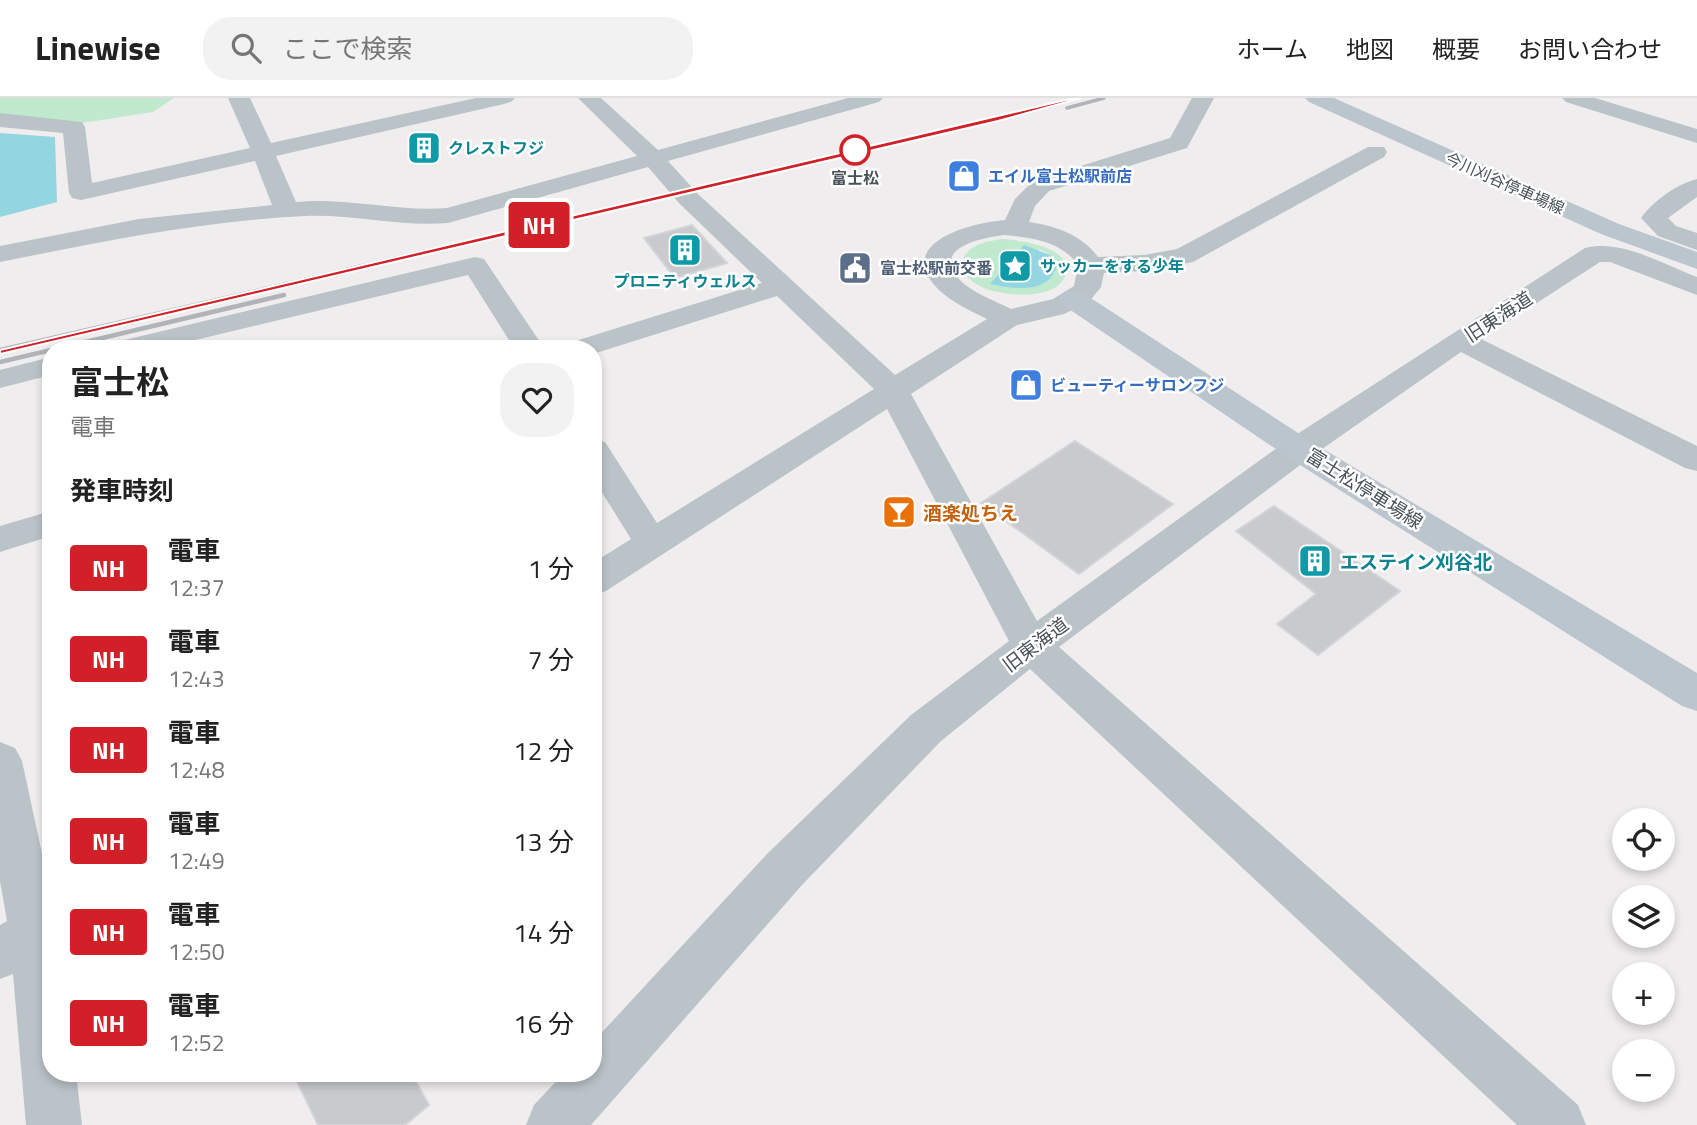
<!DOCTYPE html>
<html lang="ja">
<head>
<meta charset="utf-8">
<style>
	:root { --surface:#fff; --page:#f2f2f2; --text:#222; --muted:#767676; --line:#e0e0e0 }
	body { margin:0; font-family:"Titillium Web","Noto Sans JP",sans-serif; background:var(--page); color:var(--text); height:100vh; display:flex; flex-direction:column; font-size:26px; white-space:nowrap }
	* { box-sizing:border-box; margin:0 }
	p { font-size:23px; color:var(--muted) }
	.icon { flex:none; width:38px; height:38px; fill:none; stroke:currentColor; stroke-width:2; stroke-linecap:round; stroke-linejoin:round }
	.map { position:relative; flex:1; overflow:hidden }
	.side { position:absolute; left:42px; top:242px; width:560px; height:742px; display:flex; flex-direction:column; background:var(--surface); border-radius:28px; box-shadow:0 4px 10px #0003 }
	.side>* { flex:none }
	.badge { padding:0 14px; border-radius:5px; font-size:24px; line-height:46px }
	.buttons { position:absolute; left:1612px; top:710px; display:grid; gap:14px }
	.buttons a { display:grid; place-items:center; width:63px; height:63px; border-radius:50%; background:var(--surface); box-shadow:0 4px 10px #0003; font-size:35px }
	.map>.badge { position:absolute; translate:-50% -50%; box-shadow:0 0 0 4px #fff }
	h2 { padding:0 28px; font-size:26px; line-height:63px }
	.round { display:grid; place-items:center; flex:none; width:74px; height:74px; border-radius:28px; background:var(--page) }
	.headline { display:flex; align-items:center; justify-content:space-between; height:119px; padding:0 28px }
	h1 { font-size:33px; font-weight:700; line-height:52px }
	ul { padding:0; list-style:none }
	li { display:flex; align-items:center; gap:21px; height:91px; padding:0 28px }
	li div { flex:1 }
	li b { display:block; font-size:26px }
	li em { font-style:normal }
	li .badge { min-width:77px; font-weight:700; text-align:center }
	header { display:flex; align-items:center; gap:42px; box-sizing:border-box; height:98px; padding:0 35px; background:var(--surface); border-bottom:2px solid var(--line) }
	header strong { font-size:33px }
	nav { display:flex; gap:38px; margin-inline-start:auto; font-size:24px }
	.search { width:490px; height:63px; background:var(--page); display:flex; align-items:center; gap:18px; box-sizing:border-box; padding:0 24px; border-radius:28px; color:var(--muted); font-size:26px }
	.map>svg:first-child { display:block }
	.green { fill:#c0e9cd; fill-rule:evenodd }
	.water { fill:#93d6e1 }
	.building { fill:#c8cace; stroke:#d2d4d8; stroke-width:2 }
	.lines { fill:none; stroke-linecap:round; stroke-linejoin:round }
	.street { fill:#bac3c8; fill-rule:evenodd }
	.secondary { fill:#bbc5cd; fill-rule:evenodd }
	.rail-far1 { stroke:#b0b3b7; stroke-width:3.5 }
	.rail { stroke:#b0b3b7; stroke-width:4.5 }
	.line { fill:#d12027; stroke:#fff; stroke-width:2 }
	.stop-dot { fill:#fff; stroke:#d12027; stroke-width:3.5 }
	.labels { text-anchor:middle; dominant-baseline:central; stroke-width:5; stroke-linejoin:round; paint-order:stroke }
	.far-culture-label { font-size:16px; font-weight:bold; fill:#0d838f; stroke:#fff; text-anchor:start }
	.far-shop-label { font-size:16px; font-weight:bold; fill:#366cbe; stroke:#fff; text-anchor:start }
	.far-stop-label { font-size:16px; font-weight:bold; fill:#485258; stroke:#fff }
	.far-street-label { font-size:16px; fill:#485258; stroke:#fff }
	.far-service-label { font-size:16px; font-weight:bold; fill:#4e5e75; stroke:#fff; text-anchor:start }
	.street-label { font-size:19px; fill:#485258; stroke:#fff }
	.food-label { font-size:19px; font-weight:bold; fill:#c56008; stroke:#fff; text-anchor:start }
	.culture-label { font-size:19px; font-weight:bold; fill:#0d838f; stroke:#fff; text-anchor:start }
</style>
</head>
<body>
<header>
<strong>Linewise</strong>
<div class="search"><svg class="icon" aria-label="search" viewBox="0 0 24 24"><circle cx="10" cy="10" r="6"/><path d="M15 15l6 6"/></svg>ここで検索</div>
<nav><a>ホーム</a><a>地図</a><a>概要</a><a>お問い合わせ</a></nav>
</header>
<div class="map">
<svg width="1697" height="1027" viewBox="0 0 1697 1027">
	<rect width="100%" height="100%" fill="#f0edee"/>
	<path class="green" d="M0 0H174L153 14 82 25 0 19Z
		M1002 141C1019 142 1076 149 1065 178 1056 203 1003 198 984 190 975 186 969 181 962 174 959 149 982 144 1002 141ZM1040 151 1050 157 1056 167 1027 190 991 186Z"/>
	<path class="water" d="M0 35 55 39 57 104 0 119Z
		M1024 147 1050 157 1057 167C1049 197 1014 191 990 186Z"/>
	<path class="building" d="M692 127 727 165 675 180 644 140Z
		M1075 343 1173 406 1079 476 981 405Z
		M1274 408 1400 493 1318 557 1277 526 1316 496 1236 433Z
		M293 975H411L429 1007 405 1027H318Z"/>
	<g class="lines">
		<path class="street" d="M228 0H250L271 45 476 0H515L511 4 504 6 276 58 296 104C347 99 397 114 447 110L637 58 578 0H601L658 52 848 0H883L879 4 668 63 698 96 895 277 987 221C971 213 953 205 940 193 891 145 970 125 1005 122L1015 101 1033 83 1170 40 1192 0H1214L1187 50 1049 93 1035 108 1029 124C1056 128 1082 137 1098 159L1144 157 1177 151 1368 49H1384L1387 54 1384 59 1193 164 1144 173 1104 175 1101 189 1089 204 1064 216 1017 227 911 296 1037 523 1288 342 1585 150C1622 141 1662 166 1697 179V197L1610 164H1600L1481 241 1697 348V373L1685 370 1461 254 1312 358 1059 549 1578 1007 1586 1027H1517L1030 571 941 643 802 787 591 1027H526L534 1007 564 975H593V944L768 755 911 617 1009 543 887 311 606 493 593 497V465L631 441 593 380V341L605 344 657 425 874 291 777 198 593 256V250H567L572 244 762 185 680 106 648 69 448 125C400 129 353 116 305 118 202 123 100 144 0 164V148L139 121 272 107 255 63 81 102 72 100 69 95 63 35 0 29V15L82 24 85 29 92 85 250 50ZM1005 137C1032 140 1061 143 1078 167L1074 188 1053 201 1011 211C994 202 966 193 955 176 936 147 988 139 1005 137Z
			M1562 0H1595L1697 31V45L1566 4Z
			M1697 81V99L1668 120 1676 128 1697 135V152L1658 138 1641 120C1653 103 1677 86 1697 81Z
			M475 159 484 161 544 250H514L468 177 162 250H111L116 244Z
			M51 259V277L0 290V272Z
			M51 413V438L0 454V428Z
			M0 644 15 650 22 663 51 797V975H76L82 1027H26L13 876 0 881V827L7 823 0 783Z"/>
		<path class="secondary" d="M1305 0H1334L1619 126 1697 154V171L1601 136 1309 4Z
			M1073 193 1083 195 1315 346 1697 575V613L1682 608 1292 362 1063 207 1059 201 1063 195Z"/>
		<path class="rail-far1" d="M1067 10 1104 0
			M344 172 998 21 1077 0"/>
		<path class="rail" d="M60 250 284 197
			M0 252 352 171
			M0 264 51 252"/>
	</g>
	<path class="line" d="M1074 0H1081L998 23 0 256V252Z"/>
	<defs>
		<symbol id="building-square" viewBox="-11 -11 22 22"><rect x="-9" y="-9" width="18" height="18" rx="4" fill="#0f9aa8" stroke="#fff"/><path d="M-4-6H4V6H1V3H-1V6H-4ZM-2.5-4.3h1.7v1.8h-1.7ZM.8-4.3h1.7v1.8H.8ZM-2.5-1h1.7V.8h-1.7ZM.8-1h1.7V.8H.8Z" fill="#fff"/></symbol>
		<symbol id="shop-square" viewBox="-11 -11 22 22"><rect x="-9" y="-9" width="18" height="18" rx="4" fill="#3f7fe0" stroke="#fff"/><path d="M-5-2.5h2.3a2.7 3.5 0 0 1 5.4 0H5L5.5 6h-11ZM-1.5-2.5h3a1.5 2.3 0 0 0-3 0Z" fill="#fff"/></symbol>
		<symbol id="sight-square" viewBox="-11 -11 22 22"><rect x="-9" y="-9" width="18" height="18" rx="4" fill="#0f9aa8" stroke="#fff"/><path d="M0-6L1.8-2.2L6-1.7L2.9 1.2L3.7 5.4L0 3.3L-3.7 5.4L-2.9 1.2L-6-1.7L-1.8-2.2Z" fill="#fff"/></symbol>
		<symbol id="civic-square" viewBox="-11 -11 22 22"><rect x="-9" y="-9" width="18" height="18" rx="4" fill="#5c6f8a" stroke="#fff"/><path d="M-.6-6.5H3V-4.5H.6V-3L4-1V1h2V6H-6V1h2V-1L-.6-3ZM-1.2 2.5V6h2.4V2.5Z" fill="#fff"/></symbol>
		<symbol id="bar-square" viewBox="-11 -11 22 22"><rect x="-9" y="-9" width="18" height="18" rx="4" fill="#e8710a" stroke="#fff"/><path d="M-6-5H6L.8 .8V4.5H3.5V6h-7V4.5H-.8V.8Z" fill="#fff"/></symbol>
	</defs>
	<g fill-rule="evenodd">
		<use href="#building-square" x="405" y="31" width="38" height="38"/>
		<use href="#shop-square" x="945" y="59" width="38" height="38"/>
		<use href="#building-square" x="666" y="133" width="38" height="38"/>
		<use href="#sight-square" x="996" y="149" width="38" height="38"/>
		<use href="#civic-square" x="836" y="151" width="38" height="38"/>
		<use href="#shop-square" x="1007" y="268" width="38" height="38"/>
		<use href="#bar-square" x="880" y="395" width="38" height="38"/>
		<use href="#building-square" x="1296" y="444" width="38" height="38"/>
	</g>
	<circle class="stop-dot" cx="855" cy="52" r="14"/>
	<g class="labels">
		<g class="far-culture-label">
			<text x="448" y="50">クレストフジ</text>
			<text x="1040" y="168">サッカーをする少年</text>
			<text x="685" y="183" text-anchor="middle">プロニティウェルス</text>
		</g>
		<g class="far-shop-label">
			<text x="988" y="78">エイル富士松駅前店</text>
			<text x="1050" y="287">ビューティーサロンフジ</text>
		</g>
		<g class="far-stop-label">
			<text x="855" y="80">富士松</text>
		</g>
		<g class="far-street-label">
			<text transform="translate(1505 85) rotate(24)">今川刈谷停車場線</text>
		</g>
		<g class="far-service-label">
			<text x="880" y="170">富士松駅前交番</text>
		</g>
		<g class="street-label">
			<text transform="translate(1498 218) rotate(-33)">旧東海道</text>
			<text transform="translate(1365 390) rotate(32)">富士松停車場線</text>
			<text transform="translate(1035 546) rotate(-37)">旧東海道</text>
		</g>
		<g class="food-label">
			<text x="923" y="414">酒楽処ちえ</text>
		</g>
		<g class="culture-label">
			<text x="1340" y="463">エステイン刈谷北</text>
		</g>
	</g>
</svg>
<div class="buttons">
<a><svg class="icon" aria-label="locate" viewBox="0 0 24 24"><circle cx="12" cy="12" r="6"/><path d="M12 2v4M12 18v4M2 12h4M18 12h4"/></svg></a>
<a><svg class="icon" aria-label="layers" viewBox="0 0 24 24"><path d="M12 4l9 5-9 5-9-5zM3 14l9 5 9-5"/></svg></a>
<a>+</a>
<a>−</a>
</div>
<b class="badge" style="left:539px;top:127px;background:#d12027;color:#fff">NH</b>
<section class="side">
<div class="headline"><div><h1>富士松</h1><p>電車</p></div><a class="round"><svg class="icon" aria-label="heart" viewBox="0 0 24 24"><path d="M12 20l-8-8c-3-5 5-10 8-4 3-6 11-1 8 4z"/></svg></a></div>
<h2>発車時刻</h2>
<ul>
<li><span class="badge" style="background:#d12027;color:#fff">NH</span><div><b>電車</b><p>12:37</p></div><em>1 分</em></li>
<li><span class="badge" style="background:#d12027;color:#fff">NH</span><div><b>電車</b><p>12:43</p></div><em>7 分</em></li>
<li><span class="badge" style="background:#d12027;color:#fff">NH</span><div><b>電車</b><p>12:48</p></div><em>12 分</em></li>
<li><span class="badge" style="background:#d12027;color:#fff">NH</span><div><b>電車</b><p>12:49</p></div><em>13 分</em></li>
<li><span class="badge" style="background:#d12027;color:#fff">NH</span><div><b>電車</b><p>12:50</p></div><em>14 分</em></li>
<li><span class="badge" style="background:#d12027;color:#fff">NH</span><div><b>電車</b><p>12:52</p></div><em>16 分</em></li>
</ul>
</section>
</div>
</body>
</html>
